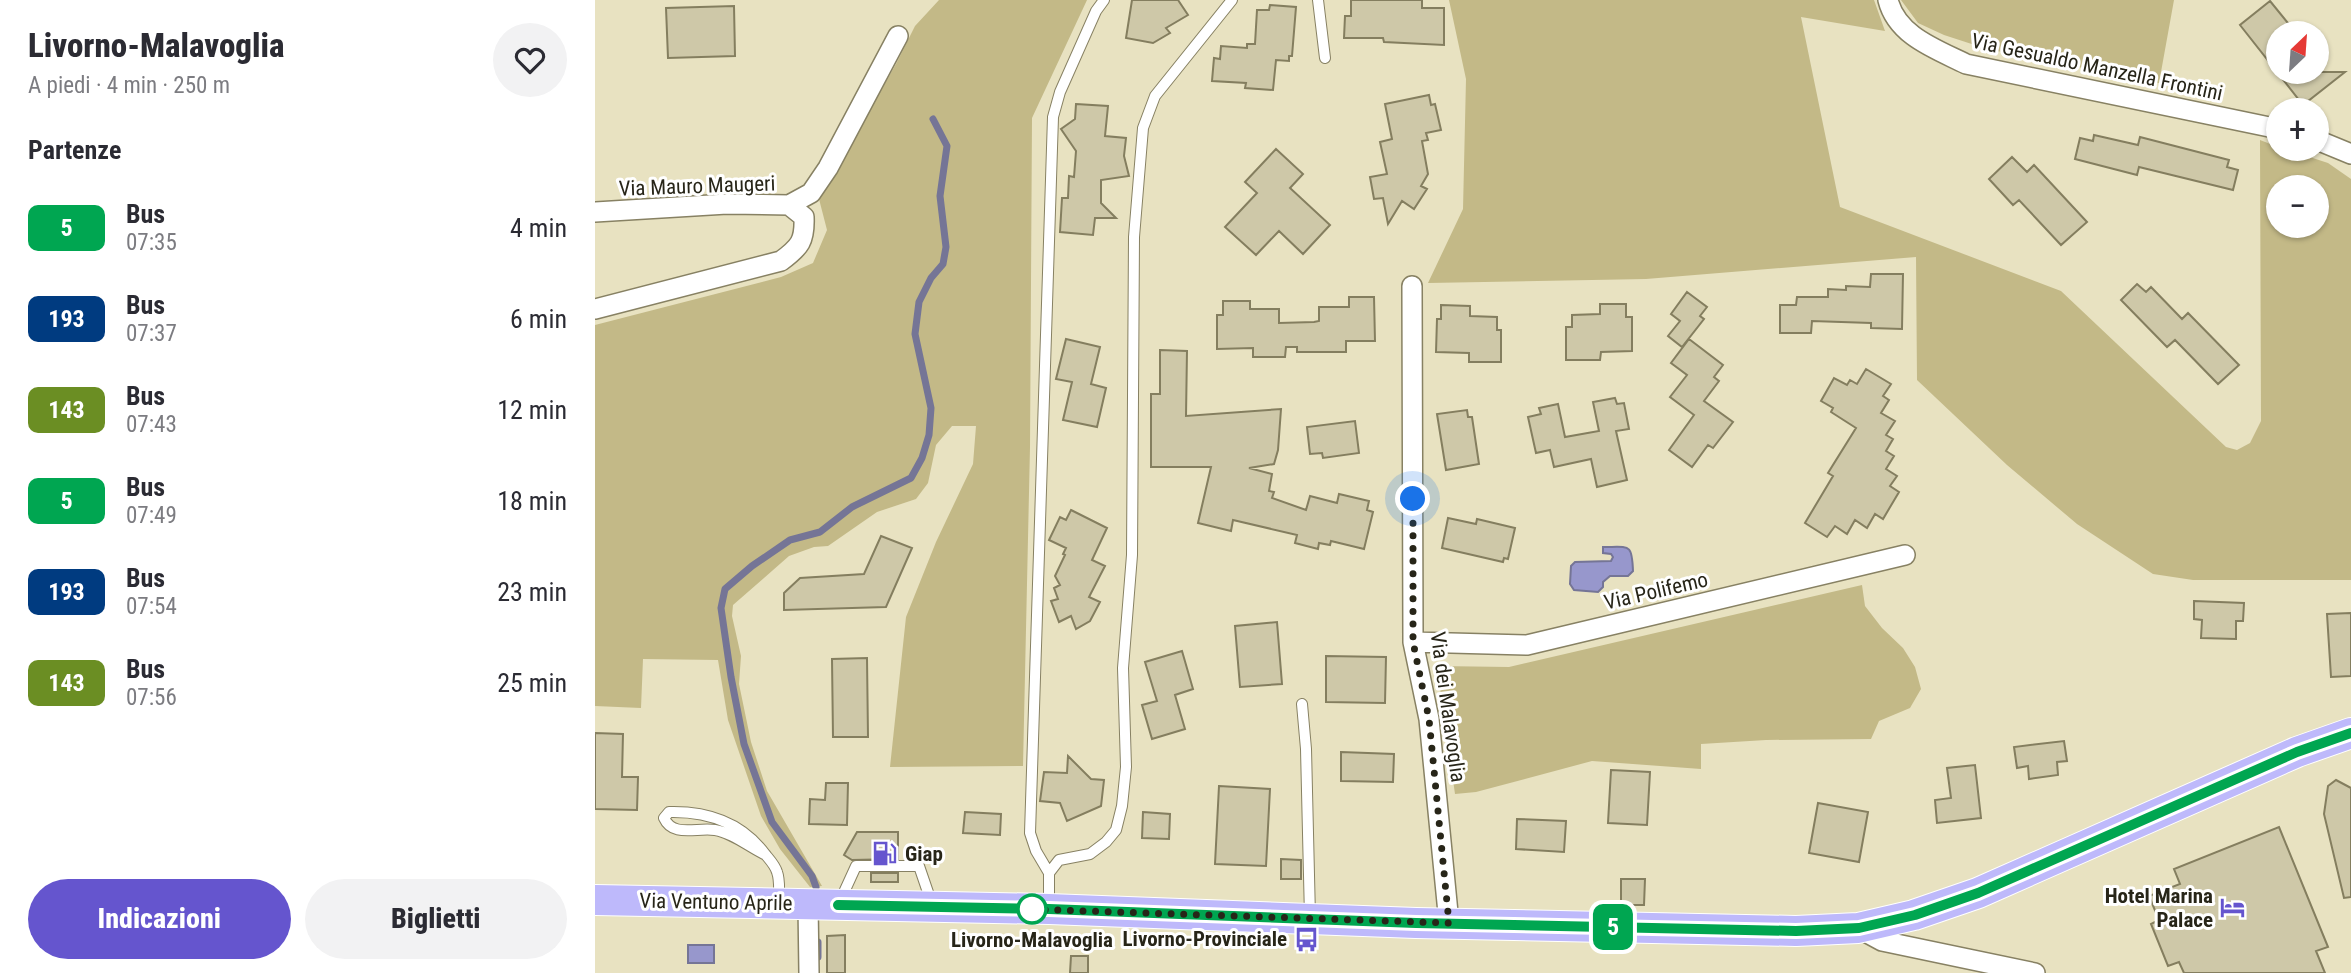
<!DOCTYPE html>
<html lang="it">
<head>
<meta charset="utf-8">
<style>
	:root { --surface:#fff; --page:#f2f2f3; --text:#2b2b33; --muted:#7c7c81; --accent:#6555ce }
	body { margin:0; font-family:"Roboto Condensed",sans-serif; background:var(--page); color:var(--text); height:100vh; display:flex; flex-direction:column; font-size:26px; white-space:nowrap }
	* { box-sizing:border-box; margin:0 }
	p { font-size:23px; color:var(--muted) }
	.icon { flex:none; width:38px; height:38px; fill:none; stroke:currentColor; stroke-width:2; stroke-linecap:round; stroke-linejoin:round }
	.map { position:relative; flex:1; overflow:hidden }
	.side { display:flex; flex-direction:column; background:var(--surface); width:595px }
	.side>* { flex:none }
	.badge { padding:0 14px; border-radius:10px; font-size:24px; line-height:46px }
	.needle { width:46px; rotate:25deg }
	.tools { position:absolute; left:1671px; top:21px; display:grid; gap:14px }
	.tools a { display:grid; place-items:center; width:63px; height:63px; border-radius:50%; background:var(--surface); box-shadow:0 2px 5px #0004; font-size:35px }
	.you { position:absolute; width:35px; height:35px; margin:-18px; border:5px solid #fff; border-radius:50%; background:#1a73e8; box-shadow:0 0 0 10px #1a73e833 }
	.map>.badge { position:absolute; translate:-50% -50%; box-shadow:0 0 0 4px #fff }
	h2 { padding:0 28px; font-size:26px; line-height:63px }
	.round { display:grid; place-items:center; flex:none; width:74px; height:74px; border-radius:37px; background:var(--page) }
	.headline { display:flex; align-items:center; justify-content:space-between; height:119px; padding:0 28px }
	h1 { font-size:33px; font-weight:800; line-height:52px }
	.cta { display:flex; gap:14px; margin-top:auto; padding:14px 28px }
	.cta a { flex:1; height:80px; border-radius:42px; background:var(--accent); color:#fff; font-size:28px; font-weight:800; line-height:80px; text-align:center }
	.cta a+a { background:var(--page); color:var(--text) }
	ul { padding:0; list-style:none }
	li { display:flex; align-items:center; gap:21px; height:91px; padding:0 28px }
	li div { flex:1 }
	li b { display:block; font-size:26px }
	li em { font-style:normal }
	li .badge { min-width:77px; font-weight:700; text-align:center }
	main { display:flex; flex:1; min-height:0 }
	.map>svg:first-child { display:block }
	.green { fill:#c3b987; fill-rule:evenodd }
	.water { fill:#9797cc; stroke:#757596; stroke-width:2 }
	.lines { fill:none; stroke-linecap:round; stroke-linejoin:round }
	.stream { stroke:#757596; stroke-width:7 }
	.building { fill:#cec8a8; stroke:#847e5f; stroke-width:2 }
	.lane-casing { stroke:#878163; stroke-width:12 }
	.street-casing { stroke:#878163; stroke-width:22 }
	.primary-casing { stroke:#fff; stroke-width:32 }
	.lane { stroke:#fff; stroke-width:10 }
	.street { stroke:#fff; stroke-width:19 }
	.primary { stroke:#beb9fb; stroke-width:30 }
	.line-casing { stroke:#fff; stroke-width:16 }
	.line { stroke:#00a651; stroke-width:10 }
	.walk { stroke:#272518; stroke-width:7; stroke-dasharray:0 12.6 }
	.stop-dot { fill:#fff; stroke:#00a651; stroke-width:3.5 }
	.labels { text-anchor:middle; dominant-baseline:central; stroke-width:6; stroke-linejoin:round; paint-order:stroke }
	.street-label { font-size:21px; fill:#272518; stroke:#fff }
	.poi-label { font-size:21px; font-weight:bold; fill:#272518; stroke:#fff; text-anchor:end }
	.stop-label { font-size:21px; font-weight:bold; fill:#272518; stroke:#fff }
</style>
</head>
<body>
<main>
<section class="side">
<div class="headline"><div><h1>Livorno-Malavoglia</h1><p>A piedi · 4 min · 250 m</p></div><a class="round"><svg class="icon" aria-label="heart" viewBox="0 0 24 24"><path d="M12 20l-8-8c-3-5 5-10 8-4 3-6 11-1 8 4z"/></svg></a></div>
<h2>Partenze</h2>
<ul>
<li><span class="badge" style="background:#00a651;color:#fff">5</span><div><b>Bus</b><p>07:35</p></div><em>4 min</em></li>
<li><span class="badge" style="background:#003b80;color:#fff">193</span><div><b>Bus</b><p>07:37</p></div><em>6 min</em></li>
<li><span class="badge" style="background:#6b8e23;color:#fff">143</span><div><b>Bus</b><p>07:43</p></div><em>12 min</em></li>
<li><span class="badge" style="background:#00a651;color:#fff">5</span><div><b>Bus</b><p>07:49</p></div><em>18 min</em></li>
<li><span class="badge" style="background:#003b80;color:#fff">193</span><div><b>Bus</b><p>07:54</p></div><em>23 min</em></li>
<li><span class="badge" style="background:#6b8e23;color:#fff">143</span><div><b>Bus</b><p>07:56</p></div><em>25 min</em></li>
</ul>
<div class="cta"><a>Indicazioni</a><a>Biglietti</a></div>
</section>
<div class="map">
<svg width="1756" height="973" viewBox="0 0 1756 973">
	<rect width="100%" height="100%" fill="#e8e2c1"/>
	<path class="green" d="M344 0H492L437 118 435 447 428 766 295 767 311 617 341 542 378 464 381 426H357L341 445 333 483 321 499 282 512 233 546 219 547 194 556 138 605 137 616 146 656 144 684 156 742 172 791 227 886 215 887 185 849 166 816 133 720 123 660 48 659 46 708 0 706V325L186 277 218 263 232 230 224 199 301 64 320 26Z
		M854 0H1279L1290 31 1206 17 1245 207 1466 291 1631 447 1642 450 1655 443 1666 421 1665 140 1683 147 1684 149H1690L1733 163 1756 179V580H1598L1558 574 1482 524 1412 465 1322 380 1321 257 1051 279 833 283 868 209 871 79ZM1722 187V226H1684V187Z
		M1306 0H1579L1564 83 1392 49 1349 35 1323 23Z
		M1267 585 1270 606 1287 628 1308 648 1320 667 1326 689 1315 708 1284 721 1276 739 1171 740 1106 744V769L997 761 881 792 860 794 842 666 914 667Z"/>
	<path class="water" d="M1008 547C1035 547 1037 543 1038 571L1033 576H1015L1008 582V587L1003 592 979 590 975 584 976 566 980 562 1016 561 1018 557 1016 554 1008 553Z
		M93 945H119V963H93Z"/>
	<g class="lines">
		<path class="stream" d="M221 887 217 876 177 822 149 744 136 677 126 608 130 589 157 566 195 540 225 532 257 507 316 478 327 458 334 435 336 408 320 334 324 302 336 278 348 264 351 247 345 196 352 146 338 119
			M223 942V957"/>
	</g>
	<path class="building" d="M537 0H583L593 15 571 28 575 33 558 43 531 38Z
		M756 0H827V8H849V45L789 42 788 38H749L750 16H756Z
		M1675 1 1701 33H1684V72H1750L1708 105 1645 25Z
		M675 5 701 7 697 56H694V61L681 60 678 90 650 88 651 83 617 81 619 58 625 59 626 46 652 48V44H660L662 10H674Z
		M139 6 140 56 73 58 71 8Z
		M834 95 836 105 840 104 846 130 831 133 833 140 827 141 833 174 826 186 832 189 819 209 807 201 793 224 788 198 779 199 775 177 792 174 785 142 797 139 790 104Z
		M481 104 513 106 510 136 531 138 529 156 534 176 506 180V203L521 218H500L498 235 465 232 467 198H473L474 176 479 177 481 151 466 129 480 119Z
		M1499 135 1543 145 1545 137 1634 160 1632 167 1643 170 1638 190 1544 167 1542 175 1480 159 1485 138 1498 141Z
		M681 149 708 174 695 188 735 225 708 254 684 231 661 255 630 227 662 193 650 182Z
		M1417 157 1432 172 1439 165 1492 222 1466 245 1424 200 1418 205 1394 179Z
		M1276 274H1308L1307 329 1276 328V323L1217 321 1216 333H1185V305H1201L1202 297H1233V289L1251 290V286L1275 287Z
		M1542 284 1551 292 1556 287 1587 319 1593 313 1644 365 1623 384 1580 340 1572 347 1526 300Z
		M1092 292 1112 307 1105 316 1109 319 1087 347 1073 336 1085 321 1076 314Z
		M754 297H779L780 341H751V352H702V347H691L690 357H658V348L622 349V315H628V301H655V309H684V323L719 322 724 321V307H754Z
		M1005 304H1031V317H1037V351L1006 352 1005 360H971V327H977V315L1005 314Z
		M846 305 875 306V316L902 317V330H906V362H874V353L841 352 842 319H846Z
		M471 339 505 347 496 384 511 388 502 427 468 420 477 382 461 379Z
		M1094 339 1128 365 1119 377 1124 381 1109 401 1138 422 1118 448 1113 445 1097 467 1074 450 1099 415 1075 397 1092 375 1076 363Z
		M565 350 592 351 591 416 686 409 683 450 679 464 654 468 677 474 674 491 679 492 677 498 711 510 715 496 742 503 744 494 774 501 772 510 778 512 769 549 736 541 735 545 724 543 723 549 700 543 702 535 638 520 636 531 603 523 616 467H556V394H565Z
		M1271 369 1296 384 1288 396 1294 400 1286 413 1300 421 1291 435 1298 439 1291 451 1299 456 1291 469 1302 476 1295 486 1304 492 1288 519 1280 514 1272 528 1260 520 1252 534 1240 526 1232 537 1210 523 1238 476 1233 473 1261 428 1236 412 1238 408 1226 401 1239 378 1252 385 1255 380 1262 384Z
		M1020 398 1022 404 1029 403 1034 429 1021 431 1032 480 1002 487 996 459 959 467 955 450 941 453 933 417 946 414 944 408 963 404 970 437 1004 431 998 402Z
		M872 410 873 417H877L884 464 851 470 842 414Z
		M760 421 764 453 728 458 727 453 715 454 712 427Z
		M476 510 512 528 497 560 510 566 494 597 505 602 495 621 481 629 476 616 464 622 456 601 463 599 459 588 465 585 460 576 470 555 468 554 471 548 454 540 465 517 471 520Z
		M853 518 881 524 882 519 920 528 913 559 909 558 908 562 847 548Z
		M286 536 317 548 291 607 189 610V593L205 578 269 574Z
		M1599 601 1649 603 1648 621H1641V639L1606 638 1607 620 1599 619Z
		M1756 613V676L1736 677 1732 614Z
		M682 622 687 684 645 687 640 626Z
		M587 651 598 689 580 695 590 729 557 739 547 705 562 701 550 662Z
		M731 656 791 657 790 703 731 702Z
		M272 658 273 737H238L237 659Z
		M0 733 28 734 27 777H43L42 810 0 809Z
		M1469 741 1472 761 1462 762 1463 775 1434 779 1433 766 1422 768 1419 747Z
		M746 752 799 754 798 782 746 781Z
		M473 756 496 779 509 780 506 806 472 821 465 803 445 801 449 772 472 773Z
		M1380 765 1386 818 1342 823 1340 800 1356 798 1352 768Z
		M1016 770 1055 772 1052 825 1013 823Z
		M1741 780 1756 788V897L1749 898 1729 814 1733 786Z
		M231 783H253L252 825 214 824 215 799 230 800Z
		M624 786 675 789 671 866 620 864Z
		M1223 803 1273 812 1264 862 1214 853Z
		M370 812 406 814 405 835 368 833Z
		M548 812 575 814 574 839 547 838Z
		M922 819 971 821 969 852 921 849Z
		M1684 827 1733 947 1721 951 1730 973H1589L1584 962 1573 966 1556 924 1564 920 1554 896 1585 884 1579 869Z
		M262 832H303V859L257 860 249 855Z
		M686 859 706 860V879H686Z
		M276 873H303V882H276Z
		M1026 879H1050L1049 905H1026Z
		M250 935V973H232V936Z
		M476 956H493V973H475Z"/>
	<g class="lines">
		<defs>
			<path id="lane" d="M723 0 730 58
				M707 704 711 749 715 917
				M171 855C154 847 138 833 120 830 102 827 78 838 69 818L74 812C113 811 147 823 170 854 174 859 180 865 182 872 185 880 184 890 184 899
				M454 873 464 860 495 854 511 842 521 830 527 806 531 767 528 668 537 555 539 237 548 128 560 96 637 0
				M245 901 261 866H324L337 904
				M454 907V873L441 851 435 833 458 117 465 92 501 11 509 0"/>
			<path id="street" d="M1293 0C1302 36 1341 49 1371 64L1684 129
				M1722 140 1756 154
				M194 205 216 193 233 168 303 36
				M0 212 132 204 194 205 209 217C210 241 205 247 186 261L0 309
				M817 286 818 642 834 719 854 923
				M818 642 932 645 1310 555
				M213 904 214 973
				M1263 928 1287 941 1440 973"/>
			<path id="primary" d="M0 900 454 909 821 923 1201 931 1263 928 1319 915 1383 893 1702 752 1756 733"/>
		</defs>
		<use href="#lane" class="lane-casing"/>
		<use href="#street" class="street-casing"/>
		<use href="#primary" class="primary-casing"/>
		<use href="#lane" class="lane"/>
		<use href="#street" class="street"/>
		<use href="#primary" class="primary"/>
	</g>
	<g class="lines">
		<defs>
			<path id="line" d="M243 905 454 909 821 923 1201 931 1264 928 1320 915 1383 893 1702 752 1756 733"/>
		</defs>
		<use href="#line" class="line-casing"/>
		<use href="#line" class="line"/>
		<path class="walk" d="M437 909H431L854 923 834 719 818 642V499"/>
	</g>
	<defs>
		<symbol id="fuel-bare" viewBox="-9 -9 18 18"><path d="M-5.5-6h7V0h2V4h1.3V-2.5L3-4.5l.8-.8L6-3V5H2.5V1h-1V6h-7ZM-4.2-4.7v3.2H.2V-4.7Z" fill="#6555ce" stroke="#fff" stroke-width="2.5" paint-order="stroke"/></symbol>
		<symbol id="hotel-bare" viewBox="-9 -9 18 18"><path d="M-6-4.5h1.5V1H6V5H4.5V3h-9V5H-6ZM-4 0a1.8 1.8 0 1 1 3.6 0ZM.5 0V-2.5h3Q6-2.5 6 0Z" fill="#6555ce" stroke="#fff" stroke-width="2.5" paint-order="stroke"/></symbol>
		<symbol id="bus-bare" viewBox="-9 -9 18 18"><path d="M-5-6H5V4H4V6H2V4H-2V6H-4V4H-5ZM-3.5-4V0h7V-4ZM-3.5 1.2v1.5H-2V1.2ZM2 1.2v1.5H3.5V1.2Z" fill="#6555ce" stroke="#fff" stroke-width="2.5" paint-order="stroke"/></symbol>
	</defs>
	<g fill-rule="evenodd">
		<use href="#fuel-bare" x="272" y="836" width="35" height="35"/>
		<use href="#hotel-bare" x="1620" y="890" width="35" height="35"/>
		<use href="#bus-bare" x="694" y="922" width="35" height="35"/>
	</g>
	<circle class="stop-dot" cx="437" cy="909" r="14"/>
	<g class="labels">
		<g class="street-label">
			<text transform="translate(1502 67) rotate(12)">Via Gesualdo Manzella Frontini</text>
			<text transform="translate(102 186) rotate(-2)">Via Mauro Maugeri</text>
			<text transform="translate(1061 591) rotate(-13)">Via Polifemo</text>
			<text transform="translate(853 707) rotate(82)">Via dei Malavoglia</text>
			<text transform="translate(121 902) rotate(1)">Via Ventuno Aprile</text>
		</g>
		<g class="poi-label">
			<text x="310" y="854" text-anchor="start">Giap</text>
			<text x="1618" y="896">Hotel Marina<tspan x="1618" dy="24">Palace</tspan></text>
			<text x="692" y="939">Livorno-Provinciale</text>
		</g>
		<g class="stop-label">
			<text x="437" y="940">Livorno-Malavoglia</text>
		</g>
	</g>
</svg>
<div class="tools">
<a><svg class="needle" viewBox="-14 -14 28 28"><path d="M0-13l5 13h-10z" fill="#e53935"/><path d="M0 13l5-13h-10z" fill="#7c7c81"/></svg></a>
<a>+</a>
<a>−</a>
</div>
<div class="you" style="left:818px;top:499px"></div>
<b class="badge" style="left:1018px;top:927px;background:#00a651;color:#fff">5</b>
</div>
</main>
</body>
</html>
